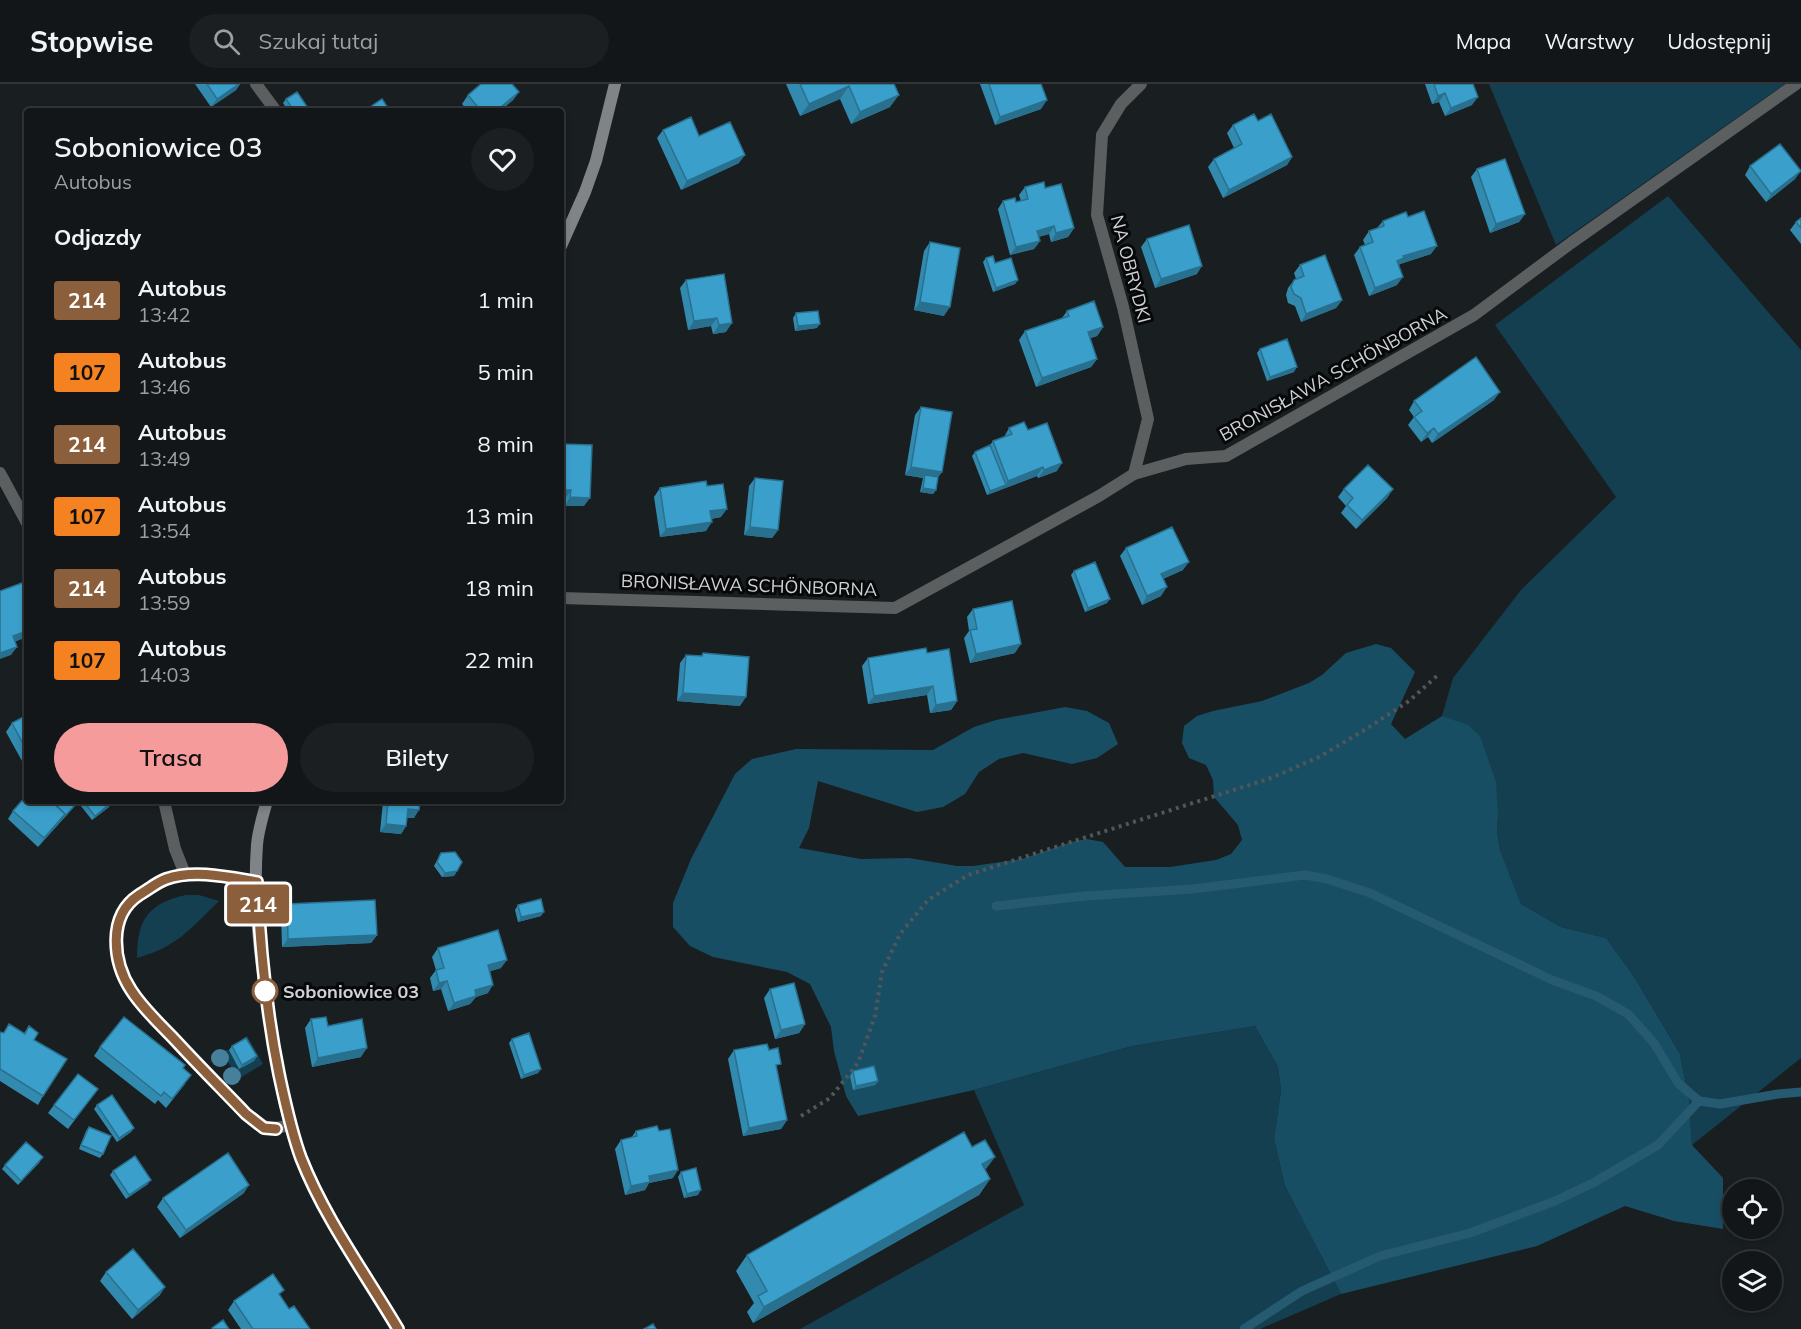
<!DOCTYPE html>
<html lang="pl">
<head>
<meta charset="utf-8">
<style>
	:root { --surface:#131619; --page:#1c1f22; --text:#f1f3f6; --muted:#9d9fa2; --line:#323538; --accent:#f59b9b }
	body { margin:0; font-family:Mulish,sans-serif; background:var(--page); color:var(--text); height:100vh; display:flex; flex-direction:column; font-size:22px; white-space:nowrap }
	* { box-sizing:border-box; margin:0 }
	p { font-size:20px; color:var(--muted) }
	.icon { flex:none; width:33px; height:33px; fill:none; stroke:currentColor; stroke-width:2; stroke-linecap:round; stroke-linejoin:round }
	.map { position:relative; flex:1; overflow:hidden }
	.details { position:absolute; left:24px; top:24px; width:540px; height:696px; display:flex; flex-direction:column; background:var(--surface); border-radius:6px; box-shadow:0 3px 9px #0003,0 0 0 2px var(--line) }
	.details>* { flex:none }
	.badge { padding:0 12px; border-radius:4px; font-size:21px; line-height:39px }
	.tools { position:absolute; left:1722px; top:1095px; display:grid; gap:12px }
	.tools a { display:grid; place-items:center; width:60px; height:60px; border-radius:50%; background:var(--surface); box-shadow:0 3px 9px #0003,0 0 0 2px var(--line); font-size:30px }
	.map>.badge { position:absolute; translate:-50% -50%; box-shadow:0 0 0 3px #fff }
	h2 { padding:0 30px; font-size:22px; line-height:54px }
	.round { display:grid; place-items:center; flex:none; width:63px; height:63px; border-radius:32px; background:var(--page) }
	.head { display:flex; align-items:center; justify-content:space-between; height:102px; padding:0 30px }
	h1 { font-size:28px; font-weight:600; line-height:45px }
	.primary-button { display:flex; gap:12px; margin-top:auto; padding:12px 30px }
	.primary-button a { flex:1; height:69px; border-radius:36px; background:var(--accent); color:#111; font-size:24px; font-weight:600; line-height:69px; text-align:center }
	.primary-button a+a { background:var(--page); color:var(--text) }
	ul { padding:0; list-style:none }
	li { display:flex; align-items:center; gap:18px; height:72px; padding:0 30px }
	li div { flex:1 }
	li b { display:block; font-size:22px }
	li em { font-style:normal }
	li .badge { min-width:66px; font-weight:700; text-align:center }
	header { display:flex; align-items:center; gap:36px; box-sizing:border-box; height:84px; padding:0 30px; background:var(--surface); border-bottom:2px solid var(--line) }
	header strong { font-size:28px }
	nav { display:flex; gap:33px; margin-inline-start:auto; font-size:21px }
	.search { width:420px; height:54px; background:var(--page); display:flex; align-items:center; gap:15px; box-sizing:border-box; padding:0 21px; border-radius:33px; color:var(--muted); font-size:22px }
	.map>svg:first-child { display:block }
	.green { fill:#133f51 }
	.forest { fill:#184e64 }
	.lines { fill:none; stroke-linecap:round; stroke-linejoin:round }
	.stream { stroke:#255a71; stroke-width:9 }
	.path { stroke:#525659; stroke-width:4; stroke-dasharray:3 4.5; stroke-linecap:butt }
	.lane { stroke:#5c5f60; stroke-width:12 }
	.street { stroke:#5c5f60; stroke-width:12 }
	.secondary { stroke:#808486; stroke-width:12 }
	.tree { fill:#47809a }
	.wall { fill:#328aaf }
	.shaded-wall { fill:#29708e }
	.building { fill:#3aa0cb; stroke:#29708e; stroke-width:1.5 }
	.line-casing { stroke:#fff; stroke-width:14 }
	.line { stroke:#8b5e3c; stroke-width:9 }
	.stop-dot { fill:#fff; stroke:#8b5e3c; stroke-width:3 }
	.labels { text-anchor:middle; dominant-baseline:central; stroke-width:6; stroke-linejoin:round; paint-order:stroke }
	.street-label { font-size:18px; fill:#cfd2d4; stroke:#060809 }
	.stop-label { font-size:18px; font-weight:bold; fill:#cfd2d4; stroke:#060809; text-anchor:start }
</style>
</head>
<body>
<header>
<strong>Stopwise</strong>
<div class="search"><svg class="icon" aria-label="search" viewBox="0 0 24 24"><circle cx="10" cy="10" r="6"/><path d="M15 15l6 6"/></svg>Szukaj tutaj</div>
<nav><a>Mapa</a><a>Warstwy</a><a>Udostępnij</a></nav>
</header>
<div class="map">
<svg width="1801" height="1245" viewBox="0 0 1801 1245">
	<rect width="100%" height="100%" fill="#191e21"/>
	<path class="green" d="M1489 0H1785L1556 161Z
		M1668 112 1801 266V974L1692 1061 1689 1016 1680 970 1633 891 1606 854 1561 843 1521 820 1500 766 1497 748 1498 732 1442 632 1453 594 1521 506 1616 413 1495 241Z
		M186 811H199L219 817C190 845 177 863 137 874 137 836 148 819 186 811Z
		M1255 942 1278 983 1281 1006 1274 1055 1285 1102 1341 1210 1260 1245H800L1024 1121 974 1006 1132 962Z
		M247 952 263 980 238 995 221 966H229L243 958 244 954Z"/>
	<path class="forest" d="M1376 560 1391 564 1415 588 1391 640 1405 655 1442 632 1468 641 1480 652 1496 698 1498 732 1497 748 1500 766 1521 820 1561 843 1606 854 1633 891 1680 970 1689 1016 1692 1061 1723 1094V1145L1674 1137 1625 1122 1537 1162 1341 1210 1285 1102 1274 1055 1281 1006 1278 983 1255 942 1132 962 974 1006 858 1032 846 1012 834 967 831 943 810 900 787 888 713 873 690 862 673 843V819L691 775 735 690 752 675 796 665 933 666 974 643 996 636 1065 623 1087 627 1109 639 1118 660 1097 674 1072 680 1023 669 999 675 979 688 965 710 943 723 917 728 818 697 809 744 799 764 861 775 909 774 957 782H973L1022 775 1071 758 1087 755 1103 758 1125 783H1170L1216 776 1231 770 1242 756 1238 741 1214 713 1213 696 1206 681 1189 674 1182 659 1184 642 1197 632 1213 627 1262 617 1309 599 1322 591 1346 569Z"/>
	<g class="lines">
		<path class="stream" d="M996 822 1085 812 1193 805 1305 791 1327 795 1370 809 1552 896 1596 912 1628 930 1654 959 1678 999 1699 1017 1720 1020 1778 1010 1801 1008
			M1244 1245 1302 1207 1380 1172 1470 1149 1555 1117 1593 1099 1658 1061 1699 1017"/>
		<path class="path" d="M801 1032 830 1014 858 979 875 932 882 888 900 850 928 816 968 791 1271 694 1321 672 1366 645 1409 617 1439 590"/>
		<path class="lane" d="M256 0 276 27"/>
		<path class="street" d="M0 389 27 439
			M1134 390 1148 335 1123 223 1097 131 1102 51 1121 20 1141 0
			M561 514 895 524 1099 412 1134 390 1186 375 1226 372 1474 231 1571 159 1796 0
			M164 717 175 765 185 790
			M257 798C228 793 194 785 166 795 157 798 148 806 139 811 107 832 113 878 131 906 142 924 159 939 173 954 197 979 222 1005 246 1030 264 1044 267 1047 290 1041"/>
		<path class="secondary" d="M561 162 585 108 596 77 615 0
			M267 717C263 731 258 747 257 761 252 827 263 896 274 961 280 999 287 1039 302 1075 327 1136 365 1189 398 1245"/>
	</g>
	<g class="tree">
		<circle cx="220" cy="974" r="9"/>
		<circle cx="232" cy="992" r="9"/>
	</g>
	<path class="wall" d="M195 0H240L236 6 211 23Z
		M786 0H894L890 23 851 40 840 15 800 32Z
		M980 0H1041V25L995 41Z
		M1425 0H1473L1472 21 1445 32 1439 18 1432 20Z
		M519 8 513 16 500 27H468L462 20 468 11Z
		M286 15 310 27H288L283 19Z
		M1258 37 1292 73 1287 81 1223 114 1208 83 1214 75 1234 64 1227 49 1233 41Z
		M663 46 699 52 739 79 681 106 657 54Z
		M1750 82 1795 95 1766 118 1745 91Z
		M1477 85 1525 130 1519 138 1490 149 1471 93Z
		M1025 103 1045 104 1074 144 1068 153 1051 158 1049 150 1038 153 1040 157 1034 165 1010 171 998 125 1003 117 1016 118 1021 117 1019 111Z
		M1408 133 1431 170 1400 180 1399 181 1397 201 1369 212 1354 171 1360 163 1365 161 1363 156 1369 147 1377 144 1383 137Z
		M1801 134V160L1790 146 1796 138Z
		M1147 155 1197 190 1155 204 1141 163Z
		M930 158 944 232 914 226 924 167Z
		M986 174 995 179 1018 196 1015 200 993 208 983 178Z
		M1300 181 1342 216 1336 224 1301 238 1295 222 1288 219 1286 211 1288 204 1294 196 1296 195 1294 189Z
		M724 190 726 248 713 250 711 242 688 246 680 204 686 196Z
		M1067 227 1103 243 1097 252 1090 254 1097 275 1091 283 1036 303 1019 256 1025 247 1062 234Z
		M796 229 817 244 795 247 793 234Z
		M1260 265 1294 288 1267 297 1257 269Z
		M1494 316 1432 359 1428 353 1421 358 1408 341 1414 333 1409 326 1414 317Z
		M921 323 942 388 938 393 936 406 933 410 920 408 923 394 905 391 915 331Z
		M1009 344 1028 346 1057 387 1038 394 1037 392 987 411 972 372 975 368 990 361 993 357 1004 353Z
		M561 360 584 422H565Z
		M755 394 778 446 772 454 744 451 749 402Z
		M707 402 721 433 711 435 706 447 660 453 654 413 660 404Z
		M1344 405H1393L1387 414 1356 445 1341 429 1346 422 1338 413Z
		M1126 464 1183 486 1163 495 1161 512 1142 521 1120 472Z
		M1074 487 1107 519 1085 528 1071 491Z
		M973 525 1015 569 970 579 964 554 969 547 967 533Z
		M703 569 740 622 677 617 680 579 686 571 701 572Z
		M927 569 957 617 951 626 930 629 927 611 868 620 862 582 868 574Z
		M27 631V686L6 648 12 639Z
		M77 717H111L109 723 92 736Z
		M383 717H420L414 734H407L406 742 401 750 380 748Z
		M53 718 73 724 38 763 8 735 13 727Z
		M441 769 457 787 454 792 442 793 434 782Z
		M287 820 377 851 371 859 282 863 281 828Z
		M518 821 541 832 518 838 515 826Z
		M438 864 501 884 490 887 488 909 476 913 470 920 448 927 441 905 433 907 430 894 436 886 432 873Z
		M770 905 805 940 799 949 775 955 764 914Z
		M311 935 328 942 361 973 312 983 305 944Z
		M9 940 24 949 29 942 34 956 43 1012 38 1021 0 997V948L3 949Z
		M512 955 541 985 538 989 521 995 509 959Z
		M232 962 257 972 254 977 239 985 229 966Z
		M100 963 183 985 185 1000 166 1024 158 1016 155 1020 94 972Z
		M734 966 777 986 787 1036 781 1045 743 1052 728 975Z
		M853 987 878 997 875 1001 853 1006 850 992Z
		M98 1005 68 1045 48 1029 54 1021Z
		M97 1021 134 1044 131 1048 117 1058 94 1025Z
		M89 1043 103 1070 100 1074 79 1065 86 1047Z
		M636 1047H659L673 1094 649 1099 645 1106 625 1111 615 1065 621 1056 631 1054Z
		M40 1078 18 1101 2 1085 5 1081Z
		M985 1086 990 1095 979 1111 753 1239 747 1228 754 1219 736 1187 747 1171Z
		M113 1087 148 1100 126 1115 110 1091Z
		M681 1088 698 1111 684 1114 678 1093Z
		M244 1109 180 1154 157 1123 163 1114Z
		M106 1188 160 1211 132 1235 100 1197Z
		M280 1212 289 1225 310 1245H241L228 1226 234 1217Z"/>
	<path class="shaded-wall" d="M239 0H240L236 6 211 23 217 15Z
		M849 2 840 15 800 32 809 20Z
		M519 8 513 16 500 27H496Z
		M1445 9 1439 18 1432 20 1438 12Z
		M899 11 890 23 851 40 860 28Z
		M1478 13 1472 21 1445 32 1451 24Z
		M1047 16 1041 25 995 41 1000 33Z
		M745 71 739 79 681 106 687 97Z
		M1292 73 1287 81 1223 114 1229 106Z
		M1801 87 1795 95 1766 118 1771 110Z
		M1525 130 1519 138 1490 149 1496 140Z
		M1054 142 1049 150 1031 155 1037 147Z
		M1074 144 1068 153 1051 158 1056 149Z
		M1040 157 1034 165 1010 171 1016 163Z
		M1437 162 1431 170 1400 180 1398 183 1397 177 1403 172Z
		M1202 182 1197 190 1155 204 1161 195Z
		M1403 193 1397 201 1369 212 1375 204Z
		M1018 196 1015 200 993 208 996 204Z
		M1342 216 1336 224 1301 238 1306 230Z
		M920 218 950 223 944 232 914 226Z
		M717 234 711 242 688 246 694 237Z
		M732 239 726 248 713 250 719 241Z
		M820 240 817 244 795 247 798 242Z
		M1103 243 1097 252 1083 257 1088 248Z
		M1097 275 1091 283 1036 303 1042 294Z
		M1297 283 1294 288 1267 297 1270 293Z
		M1500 308 1494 316 1432 359 1438 350Z
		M1434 344 1428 353 1421 358 1427 349Z
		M1062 379 1057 387 1038 394 1044 386Z
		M911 383 942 388 936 396 925 391 923 394 905 391Z
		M1043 383 1037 392 1003 405 1008 397Z
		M1006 401 1003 405 987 411 990 407Z
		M923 404 936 406 933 410 920 408Z
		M1393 405 1387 414 1356 445 1362 436Z
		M561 406H571L565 415H561Z
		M570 413 590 414 584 422H565Z
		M727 425 721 433 705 436 710 427Z
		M712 438 706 447 660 453 666 445Z
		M750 443 778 446 772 454 744 451Z
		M1189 478 1183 486 1155 498 1161 490Z
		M1167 503 1161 512 1142 521 1147 512Z
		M1110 515 1107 519 1085 528 1088 524Z
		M27 547V553L7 561 13 552Z
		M1021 560 1015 569 970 579 976 570Z
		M17 563 11 571 0 575V569Z
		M933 602 927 611 868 620 874 612Z
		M683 609 746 613 740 622 677 617Z
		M957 617 951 626 930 629 936 621Z
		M112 718 109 723 92 736 95 732Z
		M76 720 73 724 38 763 44 754 65 730Z
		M408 725 419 726 414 734H402Z
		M386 740 406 742 401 750 380 748Z
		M457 787 454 792 442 793 445 789Z
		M544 828 541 832 518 838 521 833Z
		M377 851 371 859 282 863 288 855Z
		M507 876 501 884 482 890 488 881Z
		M447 897 441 905 433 907 439 899Z
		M493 901 488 909 476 913 470 920 448 927 454 919 475 906Z
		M805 940 799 949 775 955 781 946Z
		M367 964 361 973 312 983 318 974Z
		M257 972 254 977 239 985 242 981Z
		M541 985 538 989 521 995 524 991Z
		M878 997 875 1001 853 1006 856 1002Z
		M787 1036 781 1045 743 1052 749 1044Z
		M134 1044 131 1048 117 1058 119 1054Z
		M995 1073 983 1089 982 1080Z
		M678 1086 673 1094 649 1099 645 1106 625 1111 631 1102 649 1092Z
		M990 1095 979 1111 753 1239 764 1223Z
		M151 1096 148 1100 126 1115 129 1111Z
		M249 1101 244 1109 180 1154 186 1146Z
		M701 1106 698 1111 684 1114 687 1110Z
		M165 1203 160 1211 132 1235 138 1226Z"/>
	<path class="building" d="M207 0H239L217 15Z
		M481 0H512L519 8 496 27H481L468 11Z
		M800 0H894L899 11 860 28 849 2 809 20Z
		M989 0H1041L1047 16 1000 33Z
		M1434 0H1473L1478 13 1451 24 1445 9 1438 12Z
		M297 8 310 27H294L286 15Z
		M382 15 390 27H364Z
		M1254 30 1258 37 1271 30 1292 73 1229 106 1214 75 1242 60 1233 41Z
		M691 33 699 52 730 38 745 71 687 97 663 46Z
		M1780 60 1801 87 1771 110 1750 82Z
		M1505 75 1525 130 1496 140 1477 85Z
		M1044 98 1045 104 1061 100 1074 144 1056 149 1054 142 1037 147 1040 157 1016 163 1003 117 1015 114 1016 118 1028 115 1025 103Z
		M1424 127 1437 162 1403 172 1404 174 1397 177 1403 193 1375 204 1360 163 1373 158 1369 147 1384 142 1383 137 1406 128 1408 133Z
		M1801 134V144L1796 138Z
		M1189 141 1202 182 1161 195 1147 155Z
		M930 158 960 164 950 223 920 218Z
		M1325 171 1342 216 1306 230 1301 214 1294 210 1291 203 1294 196 1304 192 1300 181Z
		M993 172 995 179 1011 174 1018 196 996 204 986 174Z
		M724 190 732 239 719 241 717 234 694 237 686 196Z
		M1094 217 1103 243 1088 248 1097 275 1042 294 1025 247 1069 232 1067 227Z
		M818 227 820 240 798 242 796 229Z
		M1287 255 1297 283 1270 293 1260 265Z
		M1476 273 1500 308 1438 350 1434 344 1427 349 1414 333 1422 327 1414 317Z
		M921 323 952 328 942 388 911 383Z
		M1024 338 1028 346 1047 339 1062 379 1044 386 1043 383 1008 397 993 357 1012 350 1009 344Z
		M561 360 592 361 590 414 570 413 571 406H561Z
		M990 361 1006 401 990 407 975 368Z
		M1368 381 1393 405 1362 436 1347 421 1353 414 1344 405Z
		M925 391 938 393 936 406 923 404Z
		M755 394 783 397 778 446 750 443Z
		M706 397 707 402 723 400 727 425 710 427 712 438 666 445 660 404Z
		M1172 443 1189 478 1161 490 1167 503 1147 512 1126 464Z
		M1095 478 1110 515 1088 524 1074 487Z
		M22 499 27 512V547L13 552 17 563 0 569V507Z
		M1012 517 1021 560 976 570 970 546 977 545 973 525Z
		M926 564 927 569 949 565 957 617 936 621 933 602 874 612 868 574Z
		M703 569 749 573 746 613 683 609 686 571 702 572Z
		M27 631V667L12 639Z
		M27 711V717H51L65 730 44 754 13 727Z
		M54 717H73L76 720 63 734 65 730 53 718Z
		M83 717H111L112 718 95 732Z
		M388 717H420L419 726 408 725 406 742 386 740Z
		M455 768 462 778 457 787 445 789 437 778 441 769Z
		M541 815 544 828 521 833 518 821Z
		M375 816 377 851 288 855 287 820Z
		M498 846 507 876 488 881 493 901 475 906 476 912 454 919 447 897 439 899 436 886 444 884 438 864Z
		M794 899 805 940 781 946 770 905Z
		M124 933 185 981 183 984 191 991 172 1015 164 1008 161 1012 100 963Z
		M326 933 328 942 362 935 367 964 318 974 311 935Z
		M9 940 25 950 29 942 38 949 34 956 67 975 43 1012 0 985V948L4 949Z
		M529 949 541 985 524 991 512 955Z
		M246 954 257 972 242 981 232 962Z
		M767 960 769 966 778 964 781 980 776 981 787 1036 749 1044 734 966Z
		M874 982 878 997 856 1002 853 987Z
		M78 990 98 1005 74 1036 54 1021Z
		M112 1011 134 1044 119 1054 97 1021Z
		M657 1042 659 1047 670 1045 678 1086 649 1092 650 1098 631 1102 621 1056 637 1052 636 1047Z
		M89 1043 111 1052 103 1070 81 1061Z
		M964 1048 972 1063 985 1056 995 1073 982 1080 990 1095 764 1223 758 1212 767 1207 747 1171Z
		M26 1058 43 1073 21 1097 5 1081Z
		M228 1069 249 1101 186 1146 163 1114Z
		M135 1072 151 1096 129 1111 113 1087Z
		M696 1084 701 1106 687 1110 681 1088Z
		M133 1165 165 1203 138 1226 106 1188Z
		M273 1190 284 1206 279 1210 289 1225 294 1222 310 1245H253L234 1217Z
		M223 1236 229 1245H213L212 1244Z
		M653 1240 656 1245H644Z"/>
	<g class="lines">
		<defs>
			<path id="line" d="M276 1045 264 1044 246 1030C223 1006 199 982 176 957 161 941 143 925 131 906 113 878 107 832 139 811 148 806 157 798 166 795 194 785 228 793 257 798 260 863 266 926 279 990 285 1018 291 1047 301 1074 325 1135 365 1189 398 1245"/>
		</defs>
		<use href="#line" class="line-casing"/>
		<use href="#line" class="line"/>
	</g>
	<circle class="stop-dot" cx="265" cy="907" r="12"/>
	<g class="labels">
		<g class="street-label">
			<text transform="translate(1131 185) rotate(75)">NA OBRYDKI</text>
			<text transform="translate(1333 290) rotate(-29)">BRONISŁAWA SCHÖNBORNA</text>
			<text transform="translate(749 501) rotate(2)">BRONISŁAWA SCHÖNBORNA</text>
		</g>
		<g class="stop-label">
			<text x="283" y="907">Soboniowice 03</text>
		</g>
	</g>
</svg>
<div class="tools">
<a><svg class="icon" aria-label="locate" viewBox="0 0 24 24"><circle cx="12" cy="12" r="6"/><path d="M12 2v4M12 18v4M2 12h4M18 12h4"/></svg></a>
<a><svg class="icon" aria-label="layers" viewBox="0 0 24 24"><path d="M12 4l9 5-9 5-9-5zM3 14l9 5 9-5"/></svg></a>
</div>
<b class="badge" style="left:258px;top:820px;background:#8b5e3c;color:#fff">214</b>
<section class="details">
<div class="head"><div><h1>Soboniowice 03</h1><p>Autobus</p></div><a class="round"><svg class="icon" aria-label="heart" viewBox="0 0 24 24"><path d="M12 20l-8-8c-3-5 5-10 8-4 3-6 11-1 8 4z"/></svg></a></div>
<h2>Odjazdy</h2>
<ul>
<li><span class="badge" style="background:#8b5e3c;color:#fff">214</span><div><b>Autobus</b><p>13:42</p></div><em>1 min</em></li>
<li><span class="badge" style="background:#f58220;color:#111">107</span><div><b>Autobus</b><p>13:46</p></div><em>5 min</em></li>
<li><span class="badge" style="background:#8b5e3c;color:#fff">214</span><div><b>Autobus</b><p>13:49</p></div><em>8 min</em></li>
<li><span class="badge" style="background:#f58220;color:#111">107</span><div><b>Autobus</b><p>13:54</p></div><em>13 min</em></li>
<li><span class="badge" style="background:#8b5e3c;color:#fff">214</span><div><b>Autobus</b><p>13:59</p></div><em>18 min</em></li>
<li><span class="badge" style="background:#f58220;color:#111">107</span><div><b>Autobus</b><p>14:03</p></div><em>22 min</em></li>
</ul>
<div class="primary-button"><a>Trasa</a><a>Bilety</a></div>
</section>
</div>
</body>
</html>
